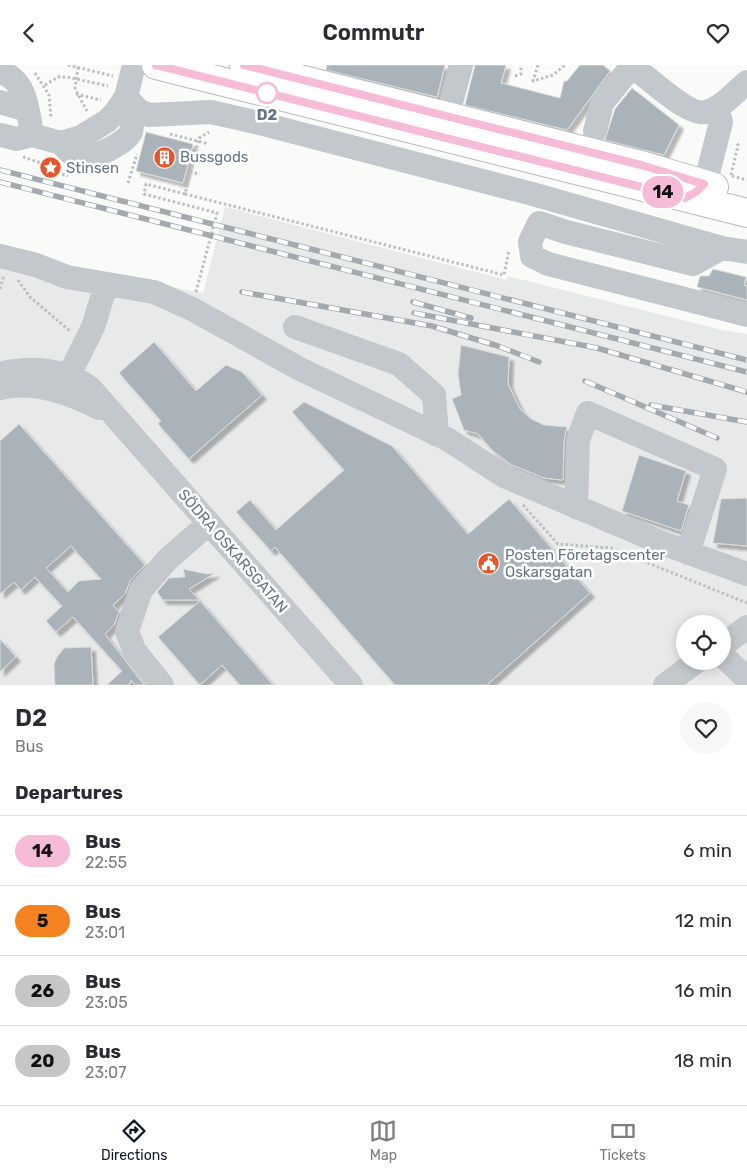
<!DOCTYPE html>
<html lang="en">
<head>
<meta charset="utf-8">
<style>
	:root { --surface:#fff; --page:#f7f7f7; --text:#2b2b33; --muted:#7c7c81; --line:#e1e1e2; --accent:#111827 }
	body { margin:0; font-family:Rubik,sans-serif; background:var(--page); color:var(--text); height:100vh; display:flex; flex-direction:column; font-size:19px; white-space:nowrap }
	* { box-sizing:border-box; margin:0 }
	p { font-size:16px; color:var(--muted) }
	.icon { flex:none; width:28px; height:28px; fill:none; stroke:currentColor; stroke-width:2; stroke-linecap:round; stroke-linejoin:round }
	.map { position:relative; height:620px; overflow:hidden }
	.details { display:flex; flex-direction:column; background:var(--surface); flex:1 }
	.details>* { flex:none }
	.badge { padding:0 10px; border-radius:16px; font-size:18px; line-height:32px }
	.buttons { position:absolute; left:676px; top:550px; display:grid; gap:10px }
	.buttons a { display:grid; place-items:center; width:55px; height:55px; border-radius:50%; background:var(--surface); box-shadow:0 2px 12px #0003; font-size:25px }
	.map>.badge { position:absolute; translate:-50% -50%; box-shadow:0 0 0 2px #fff }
	h2 { padding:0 15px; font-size:19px; line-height:45px }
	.round { display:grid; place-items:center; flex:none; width:52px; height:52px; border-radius:26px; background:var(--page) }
	.headline { display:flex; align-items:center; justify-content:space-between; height:85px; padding:0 15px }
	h1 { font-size:24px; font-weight:600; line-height:38px }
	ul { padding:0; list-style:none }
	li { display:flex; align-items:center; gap:15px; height:70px; padding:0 15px; border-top:1px solid var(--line) }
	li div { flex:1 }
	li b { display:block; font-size:19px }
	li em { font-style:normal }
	li .badge { min-width:55px; font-weight:700; text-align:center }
	header { display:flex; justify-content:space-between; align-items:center; height:65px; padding:0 15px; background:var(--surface); font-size:22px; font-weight:600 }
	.tab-bar { display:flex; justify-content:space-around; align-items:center; height:70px; border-top:1px solid var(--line); background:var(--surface); font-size:14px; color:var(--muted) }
	.tab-bar a { display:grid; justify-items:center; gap:2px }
	.tab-bar .active { color:var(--accent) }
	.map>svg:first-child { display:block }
	.built { fill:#e8e9e9; fill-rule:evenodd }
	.building { fill:#aab3b9; stroke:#dcdcda; fill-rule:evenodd; filter:url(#shadow) }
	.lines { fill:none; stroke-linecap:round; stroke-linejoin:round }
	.major-casing { stroke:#b5babe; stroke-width:30 }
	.path { stroke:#bbbfc2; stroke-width:3; stroke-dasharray:2.5 2.5; stroke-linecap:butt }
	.minor { stroke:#c3c8cc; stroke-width:24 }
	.major { stroke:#fff; stroke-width:28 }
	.rail-casing { stroke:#a2aab0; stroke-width:5.5 }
	.rail { stroke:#fff; stroke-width:4; stroke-dasharray:11; stroke-linecap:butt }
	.line-casing { stroke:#fff; stroke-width:11 }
	.line { stroke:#f6bbd6; stroke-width:8 }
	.stop-dot { fill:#fff; stroke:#f6bbd6; stroke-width:2.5 }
	.labels { text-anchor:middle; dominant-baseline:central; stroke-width:5; stroke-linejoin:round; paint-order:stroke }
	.stop-label { font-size:15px; font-weight:bold; fill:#657683; stroke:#fff }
	.poi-label { font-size:15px; fill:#657683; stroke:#fff; text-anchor:start }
	.street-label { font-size:15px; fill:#657683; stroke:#fff }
</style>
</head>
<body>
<header><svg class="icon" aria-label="back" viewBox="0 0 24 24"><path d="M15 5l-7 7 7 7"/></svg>Commutr<svg class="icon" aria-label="heart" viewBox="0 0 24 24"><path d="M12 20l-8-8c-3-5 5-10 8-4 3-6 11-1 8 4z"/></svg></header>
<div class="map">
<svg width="747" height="620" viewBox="0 0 747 620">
	<defs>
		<filter id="shadow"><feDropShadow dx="4.5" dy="4.5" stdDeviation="1" flood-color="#0004"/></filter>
	</defs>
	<rect width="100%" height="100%" fill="#fafaf8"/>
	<path class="built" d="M225 142 507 215 508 211 722 265 747 269V620H0V199L120 212 203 228ZM685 559H722V596H685Z"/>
	<path class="building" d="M327 0H445L437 32 326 5Z
		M475 0H506L501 18 560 33 564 16H567L580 0H603L610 6 567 65 465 40Z
		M632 23 679 60 664 90 605 75 615 44Z
		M146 67 193 79 183 118 136 106Z
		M713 204 746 212 744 220 747 221V235L697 222 700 211H709Z
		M154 277 196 326 226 300 242 307 262 330 189 394 158 359 161 356 119 308Z
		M461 280 509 292 508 319 520 344 531 354 544 360 567 362 564 375 563 415 544 413 512 400 493 386 478 369 464 365 452 334 461 330 458 309Z
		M304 337 392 381 468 469 509 434 590 528 487 620H395L275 482 271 486 236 447 250 435 276 465 344 405 292 347Z
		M19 359 145 500 130 516 125 529 113 540 119 547 114 560 105 569 144 620H135L131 615 129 620H107L122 606 73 552 56 567 46 556 62 541 35 512 21 525 14 517 0 529V376ZM71 481 101 514 79 516 68 527 46 503Z
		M639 390 686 406 677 436 689 440 681 466 622 446Z
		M747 433V481L713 478 721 434Z
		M183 504 207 509 215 508 189 524 199 535H163L157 527 169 513 185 512Z
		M200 536 273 620H240L222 600 200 620 158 572Z
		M0 574 16 592 0 607Z
		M91 582 93 620H55L54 599 57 592 64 583Z"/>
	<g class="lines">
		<defs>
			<path id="major" d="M156 0 747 148
				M244 0 641 100 714 122"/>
		</defs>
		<use href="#major" class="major-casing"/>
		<path class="path" d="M68 0 113 11
			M538 0 533 16 553 10 565 0
			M78 2 75 24 87 46
			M35 8 49 30 51 53
			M515 11 521 9V0
			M45 20 58 12H67L108 21
			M76 29 101 35
			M170 69 209 79
			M23 92 44 99 45 92
			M44 99 43 104 68 111
			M190 107 199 73 209 67
			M731 110 738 80 736 77
			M732 111 747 115
			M128 118 137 89
			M185 129 504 210 509 185
			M18 215 30 232 70 266
			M0 224 4 210
			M196 227 217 148 144 129 146 119 185 129 190 107 200 109
			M523 440 558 479 611 483 747 538"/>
		<path class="minor" d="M631 0C646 11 689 52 706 47 722 43 735 27 747 17
			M0 7C27 14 28 47 32 70
			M126 32 139 46 149 50 211 47 259 58 529 128 722 183 747 187
			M452 34 461 0
			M0 37 27 45
			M595 66 602 38 632 1
			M0 70 17 74 32 70 61 78 81 72 107 56 115 48 126 32 134 0
			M61 78C67 84 72 91 80 93 91 95 127 78 131 67 134 57 128 42 126 32
			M690 130 701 123 707 112 721 57 717 42
			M722 183 693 199 566 167 539 158 530 177 532 191 548 199 747 250
			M0 191 36 200 67 212 154 227 192 244 300 304 447 374 504 411 662 478 747 509
			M295 262 399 299 434 330 437 370
			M0 309C30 301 66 304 91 324L351 620
			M0 323C33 315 70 328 99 343
			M62 324 93 262 106 220
			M576 442 578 375 588 348 715 404 688 488
			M722 581 747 562
			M722 590 747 614
			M162 620 134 585 127 566 141 525 167 495 208 459
			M665 620 697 596"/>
		<use href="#major" class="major"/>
		<defs>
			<path id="rail" d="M0 105 747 295
				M0 117 747 307
				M242 227 432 261 498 281 539 297
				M413 237 471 253
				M414 248 597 283 747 327
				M585 316 717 373
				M651 340 747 357"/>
		</defs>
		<use href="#rail" class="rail-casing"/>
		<use href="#rail" class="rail"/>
	</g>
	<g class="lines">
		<defs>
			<path id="line" d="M156 0 685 133 696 127 704 119 641 100 244 0"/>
		</defs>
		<use href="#line" class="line-casing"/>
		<use href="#line" class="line"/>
	</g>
	<defs>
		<symbol id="building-disc" viewBox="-11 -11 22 22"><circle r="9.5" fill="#e4572e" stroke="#fff"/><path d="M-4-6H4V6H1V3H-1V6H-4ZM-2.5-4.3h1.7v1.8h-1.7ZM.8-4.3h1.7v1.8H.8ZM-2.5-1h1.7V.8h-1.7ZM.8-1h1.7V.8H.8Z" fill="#fff"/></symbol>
		<symbol id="sight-disc" viewBox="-11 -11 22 22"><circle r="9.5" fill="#e4572e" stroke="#fff"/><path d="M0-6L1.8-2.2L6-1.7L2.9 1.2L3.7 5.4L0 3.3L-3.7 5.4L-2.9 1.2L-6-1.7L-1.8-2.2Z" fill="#fff"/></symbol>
		<symbol id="civic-disc" viewBox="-11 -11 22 22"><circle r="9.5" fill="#e4572e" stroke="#fff"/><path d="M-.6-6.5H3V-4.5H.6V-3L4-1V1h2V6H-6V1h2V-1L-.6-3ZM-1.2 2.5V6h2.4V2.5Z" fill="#fff"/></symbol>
	</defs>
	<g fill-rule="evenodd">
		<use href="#building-disc" x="152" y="80" width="25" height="25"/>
		<use href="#sight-disc" x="38" y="90" width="25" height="25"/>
		<use href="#civic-disc" x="476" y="486" width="25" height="25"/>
	</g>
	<circle class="stop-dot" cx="267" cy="28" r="10"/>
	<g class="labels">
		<g class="stop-label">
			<text x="267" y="50">D2</text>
		</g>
		<g class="poi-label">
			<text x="180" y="92">Bussgods</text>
			<text x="66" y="103">Stinsen</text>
			<text x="505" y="490">Posten Företagscenter<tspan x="505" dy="17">Oskarsgatan</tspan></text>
		</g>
		<g class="street-label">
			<text transform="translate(233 486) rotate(49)">SÖDRA OSKARSGATAN</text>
		</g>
	</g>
</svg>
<div class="buttons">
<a><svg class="icon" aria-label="locate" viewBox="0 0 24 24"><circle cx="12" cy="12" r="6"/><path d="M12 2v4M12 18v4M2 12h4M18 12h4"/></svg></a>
</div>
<b class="badge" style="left:663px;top:127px;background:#f6bbd6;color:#111">14</b>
</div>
<section class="details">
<div class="headline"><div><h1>D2</h1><p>Bus</p></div><a class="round"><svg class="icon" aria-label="heart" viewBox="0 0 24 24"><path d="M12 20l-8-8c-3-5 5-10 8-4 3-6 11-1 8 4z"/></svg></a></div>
<h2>Departures</h2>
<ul>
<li><span class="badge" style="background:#f6bbd6;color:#111">14</span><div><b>Bus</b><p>22:55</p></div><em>6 min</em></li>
<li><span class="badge" style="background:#f58220;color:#111">5</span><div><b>Bus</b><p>23:01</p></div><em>12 min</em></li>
<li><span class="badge" style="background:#c6c6c6;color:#111">26</span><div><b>Bus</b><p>23:05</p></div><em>16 min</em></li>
<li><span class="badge" style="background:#c6c6c6;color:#111">20</span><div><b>Bus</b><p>23:07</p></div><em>18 min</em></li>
</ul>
</section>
<nav class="tab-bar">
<a class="active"><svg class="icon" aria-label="directions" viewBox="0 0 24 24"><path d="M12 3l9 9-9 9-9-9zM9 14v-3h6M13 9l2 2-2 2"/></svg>Directions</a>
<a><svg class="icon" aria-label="map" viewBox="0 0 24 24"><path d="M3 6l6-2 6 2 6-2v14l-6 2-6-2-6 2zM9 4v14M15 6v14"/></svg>Map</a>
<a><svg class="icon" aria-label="tickets" viewBox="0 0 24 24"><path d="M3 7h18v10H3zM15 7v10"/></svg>Tickets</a>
</nav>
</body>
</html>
